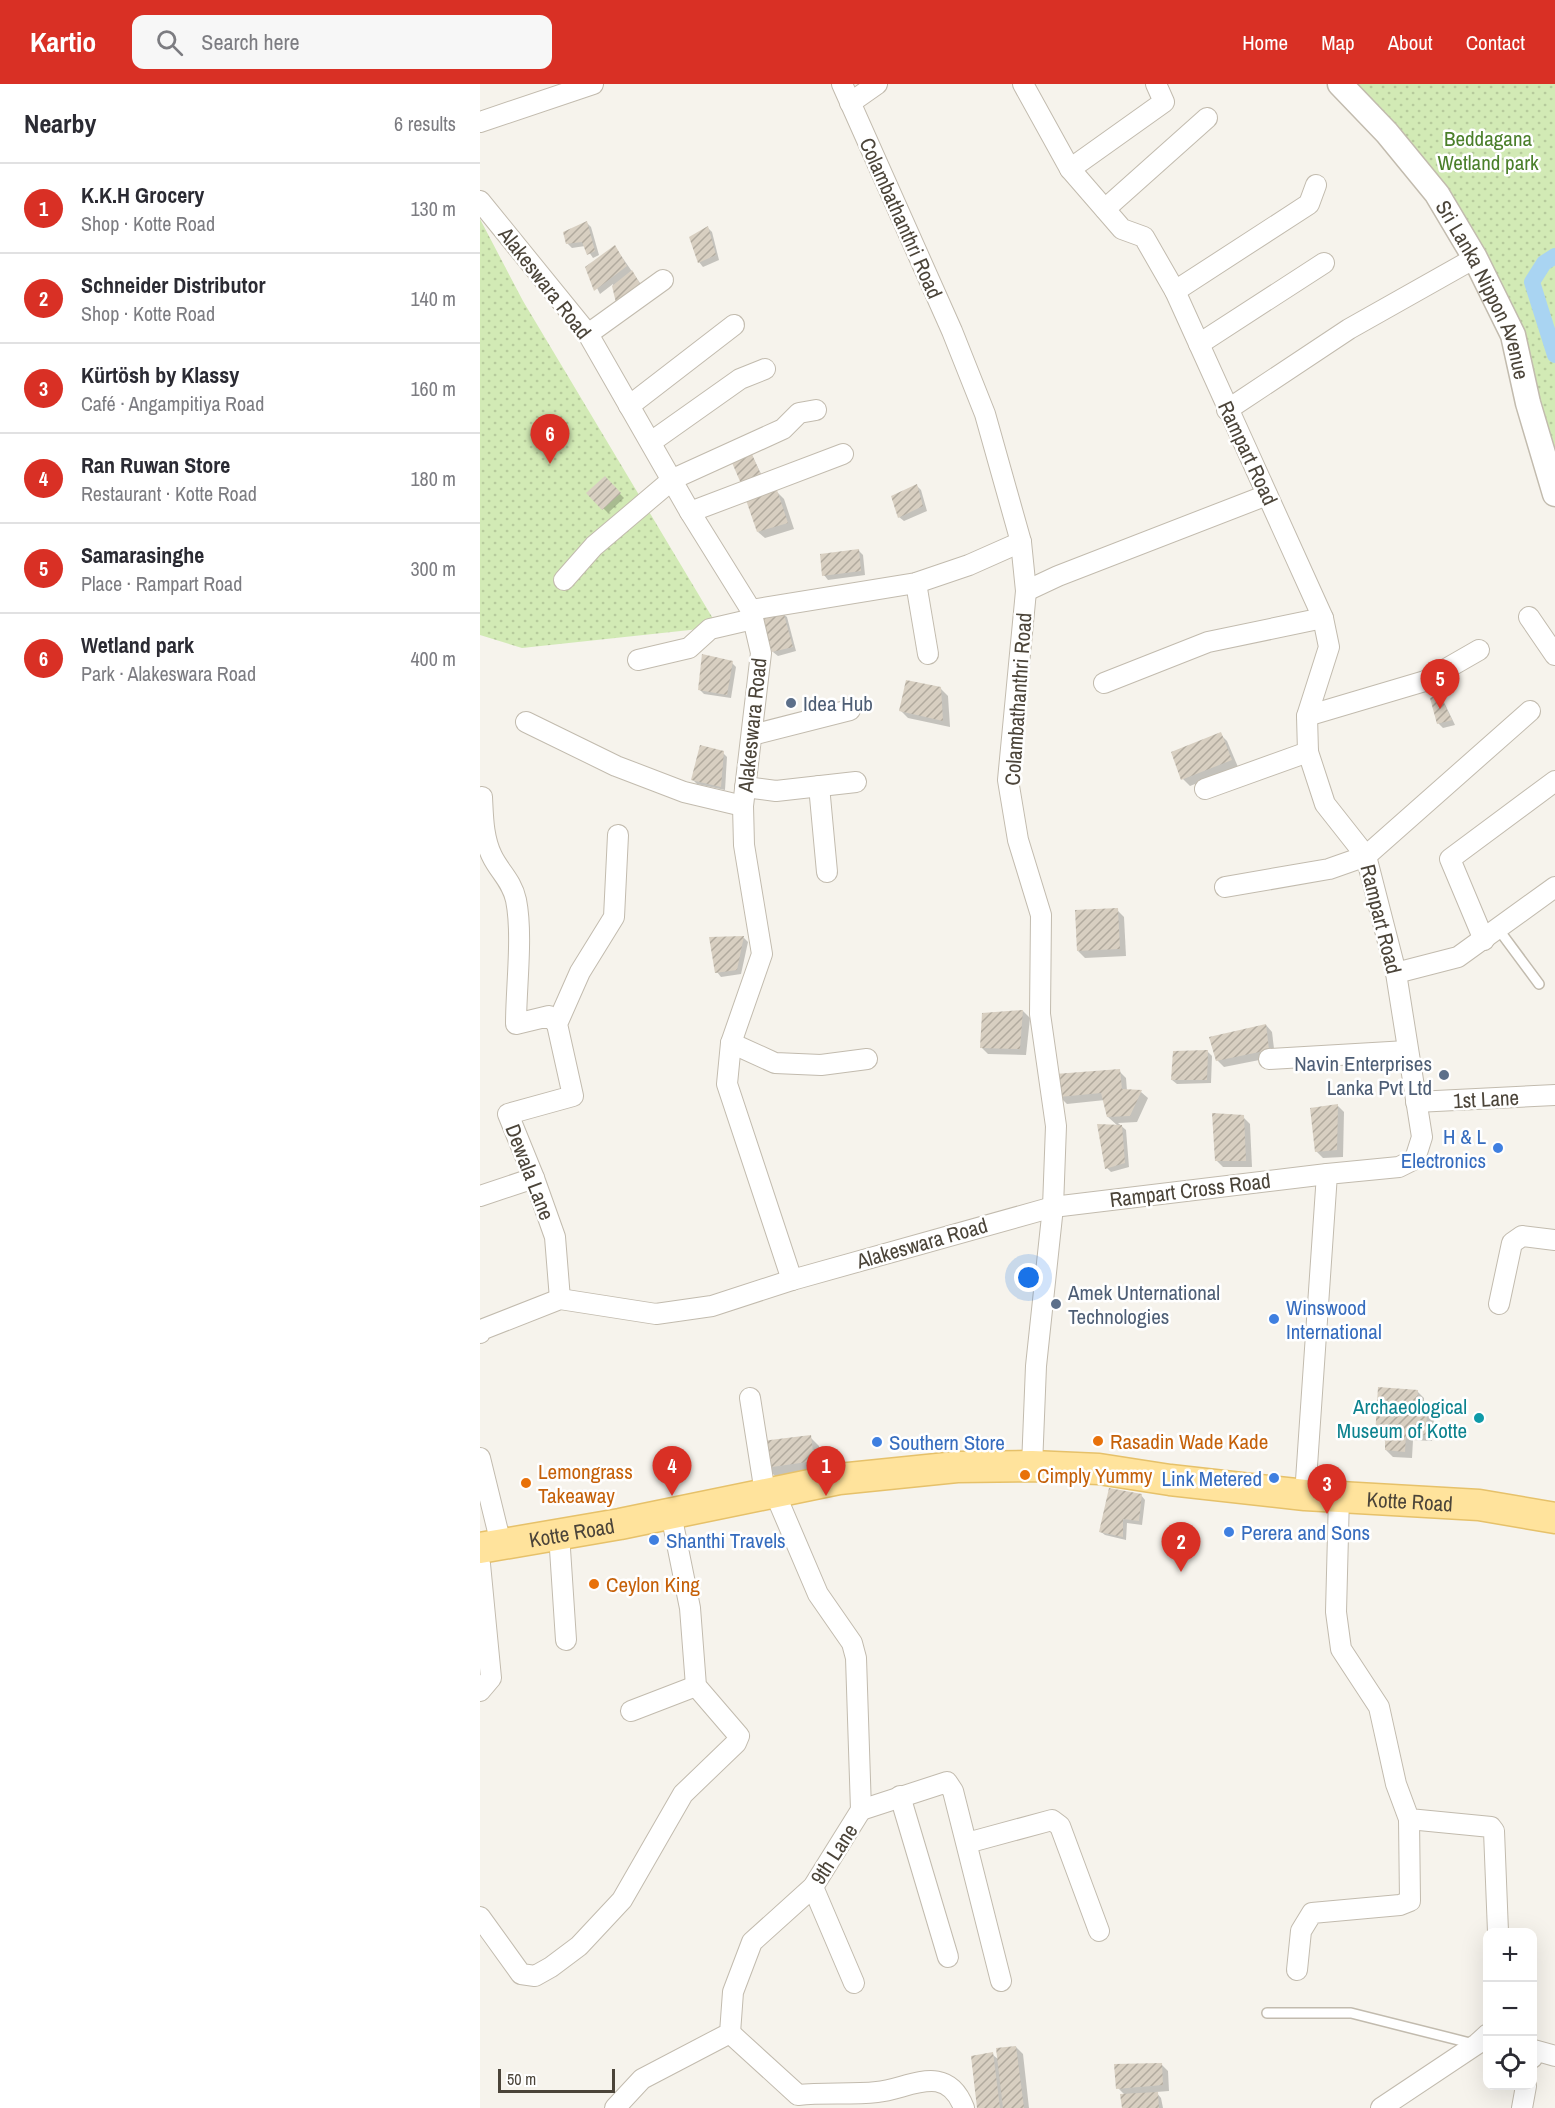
<!DOCTYPE html>
<meta charset="utf-8">
<style>
:root{--surface:#fff;--page:#f7f7f7;--text:#2b2b33;--muted:#7c7c81;--line:#e1e1e2;--accent:#d93025}
body{margin:0;font-family:"Archivo Narrow",sans-serif;background:var(--page);color:var(--text)}
.controls{position:absolute;right:18px;bottom:18px;display:grid;overflow:hidden;border-radius:12px;box-shadow:0 6px 24px #0002}
.controls button{width:54px;height:54px;display:grid;place-items:center;padding:0;border:0;border-bottom:2px solid var(--line);background:var(--surface);color:var(--text);font:30px sans-serif}
.scale{position:absolute;left:18px;bottom:15px;width:117px;box-sizing:border-box;padding-left:6px;border:3px solid #4b4439;border-top:0;font-size:16px;line-height:21px;white-space:nowrap;color:#4b4439;-webkit-text-stroke:4px #fff;paint-order:stroke}
.you{position:absolute;left:549px;top:1194px;width:21px;height:21px;margin:-15px;border:4px solid #fff;border-radius:50%;background:#1a73e8;box-shadow:0 0 0 9px #1a73e833}
.badge{display:grid;place-items:center;width:39px;height:39px;border-radius:50%;background:var(--accent);color:#fff;font-size:20px;font-weight:700}
.pin{position:absolute;translate:-50% -50px;filter:drop-shadow(0 2px 3px #0008)}
.pin::after{content:'';position:absolute;top:32px;width:21px;height:18px;background:inherit;clip-path:polygon(0 0,100% 0,50% 100%)}
.list{margin:0;padding:0;list-style:none}
h2{display:flex;justify-content:space-between;align-items:center;height:78px;margin:0;padding:0 24px;font-size:26px}
h2 small{font-size:20px;font-weight:400;color:var(--muted)}
.list li{display:grid;grid-template-columns:39px 1fr auto;gap:18px;align-items:center;box-sizing:border-box;height:90px;padding:0 24px;border-top:2px solid var(--line)}
.list b{display:block;font-size:22px;white-space:nowrap}
.list p{margin:0;font-size:20px;white-space:nowrap;color:var(--muted)}
.list em{font-size:20px;font-style:normal;color:var(--muted)}
.icon{flex:none;width:33px;height:33px;fill:none;stroke:currentColor;stroke-width:2;stroke-linecap:round;stroke-linejoin:round}
.map{position:relative;flex:none;width:1075px;height:2024px;overflow:hidden}
header{display:flex;align-items:center;gap:36px;box-sizing:border-box;height:84px;padding:0 30px;background:var(--accent);color:#fff}
header strong{font-size:28px}
nav{display:flex;gap:33px;margin-inline-start:auto;font-size:21px}
.search{width:420px;height:54px;background:var(--page);display:flex;align-items:center;gap:15px;box-sizing:border-box;padding:0 21px;border-radius:12px;color:var(--muted);font-size:22px}
main{display:flex}
aside{flex:1;background:var(--surface)}
.map>svg:first-child{display:block}
.park{fill:url(#park-dots)}
.shadow{fill:#0003}
.lines{fill:none;stroke-linecap:round;stroke-linejoin:round}
.canal{stroke:#a9d4f2;stroke-width:16}
.building{fill:url(#building-hatch)}
.service-casing{stroke:#c2bbae;stroke-width:12}
.minor-casing{stroke:#c2bbae;stroke-width:22}
.tertiary-casing{stroke:#c2bbae;stroke-width:27}
.primary-casing{stroke:#e6c16a;stroke-width:33}
.service{stroke:#fff;stroke-width:9}
.minor{stroke:#fff;stroke-width:20}
.tertiary{stroke:#fff;stroke-width:24}
.primary{stroke:#ffe39c;stroke-width:30}
.service-dot{fill:#5c6f8a;stroke:#fff;stroke-width:2}
.shop-dot{fill:#3f7fe0;stroke:#fff;stroke-width:2}
.culture-dot{fill:#0f9aa8;stroke:#fff;stroke-width:2}
.food-dot{fill:#e8710a;stroke:#fff;stroke-width:2}
.labels{text-anchor:middle;dominant-baseline:central;stroke-width:5;stroke-linejoin:round;paint-order:stroke}
.park-label{font-size:21px;fill:#4a7f2a;stroke:#fff}
.street-label{font-size:21px;fill:#4b4439;stroke:#fff}
.service-label{font-size:21px;fill:#4e5e75;stroke:#fff;text-anchor:start}
.shop-label{font-size:21px;fill:#366cbe;stroke:#fff;text-anchor:start}
.culture-label{font-size:21px;fill:#0d838f;stroke:#fff;text-anchor:end}
.food-label{font-size:21px;fill:#c56008;stroke:#fff;text-anchor:start}
</style>
<header>
<strong>Kartio</strong>
<div class="search"><svg class="icon" aria-label="search" viewBox="0 0 24 24"><circle cx="10" cy="10" r="6"/><path d="M15 15l6 6"/></svg>Search here</div>
<nav><a>Home</a><a>Map</a><a>About</a><a>Contact</a></nav>
</header>
<main>
<aside>
<h2>Nearby<small>6 results</small></h2>
<ul class="list">
<li><span class="badge">1</span><div><b>K.K.H Grocery</b><p>Shop · Kotte Road</p></div><em>130 m</em></li>
<li><span class="badge">2</span><div><b>Schneider Distributor</b><p>Shop · Kotte Road</p></div><em>140 m</em></li>
<li><span class="badge">3</span><div><b>Kürtösh by Klassy</b><p>Café · Angampitiya Road</p></div><em>160 m</em></li>
<li><span class="badge">4</span><div><b>Ran Ruwan Store</b><p>Restaurant · Kotte Road</p></div><em>180 m</em></li>
<li><span class="badge">5</span><div><b>Samarasinghe</b><p>Place · Rampart Road</p></div><em>300 m</em></li>
<li><span class="badge">6</span><div><b>Wetland park</b><p>Park · Alakeswara Road</p></div><em>400 m</em></li>
</ul>
</aside>
<div class="map">
<svg width="1075" height="2024" viewBox="0 0 1075 2024">
<defs>
<pattern id="park-dots" width="8" height="8" patternUnits="userSpaceOnUse" patternTransform="scale(1.5)"><rect width="8" height="8" fill="#d2eab5"/><path d="M2 2h.1M6 6h.1" fill="none" stroke="#b6ca9c" stroke-width="1.8" stroke-linecap="round"/></pattern>
<pattern id="building-hatch" width="6" height="6" patternUnits="userSpaceOnUse" patternTransform="scale(1.5)"><rect width="6" height="6" fill="#d8cfc1"/><path d="M-1 1l2-2M0 6l6-6M5 7l2-2" fill="none" stroke="#b1aa9e"/></pattern>
</defs>
<rect width="100%" height="100%" fill="#f6f3ec"/>
<g class="park">
<polygon points="860,0 1075,0 1075,410 995,174"/>
<polygon points="0,135 43,217 238,543 42,564 0,551"/>
</g>
<g class="shadow">
<polygon points="107,139 111,143 119,171 113,174 105,162 92,164 87,159"/>
<polygon points="228,144 232,148 239,176 223,183 219,178"/>
<polygon points="135,163 167,209 138,222 133,200 120,210 107,184"/>
<polygon points="270,367 285,398 268,405"/>
<polygon points="125,395 144,414 128,429 108,409"/>
<polygon points="437,402 441,406 447,427 424,437 419,433"/>
<polygon points="297,408 304,415 314,445 285,454 278,448"/>
<polygon points="378,466 383,471 385,491 348,496 344,491"/>
<polygon points="302,529 307,533 316,567 298,572 293,568"/>
<polygon points="252,579 256,583 251,614 224,610 219,605"/>
<polygon points="461,605 468,612 470,643 428,634 421,627"/>
<polygon points="959,612 963,616 975,641 963,644 958,639"/>
<polygon points="740,650 747,657 758,683 710,702 703,695"/>
<polygon points="243,669 247,673 245,706 217,700 212,695"/>
<polygon points="637,826 644,833 646,872 605,874 598,867"/>
<polygon points="231,854 264,854 268,858 261,890 241,893 237,888"/>
<polygon points="543,927 550,934 546,971 508,970 501,963"/>
<polygon points="786,941 792,948 795,973 744,983 737,976"/>
<polygon points="728,968 732,972 731,999 697,1000 692,996"/>
<polygon points="639,987 646,994 647,1007 661,1008 668,1014 657,1038 638,1039 646,1046 649,1083 631,1088 627,1084 638,1042 628,1033 625,1016 587,1020 580,1013"/>
<polygon points="858,1022 864,1028 863,1073 843,1074 836,1067"/>
<polygon points="763,1033 770,1040 772,1083 743,1083 736,1076"/>
<polygon points="937,1307 944,1314 944,1327 954,1334 952,1357 933,1356 932,1374 913,1373 906,1366 907,1358 897,1351"/>
<polygon points="330,1353 339,1362 342,1386 296,1393 287,1384"/>
<polygon points="661,1411 665,1416 662,1441 647,1439 646,1456 625,1451 620,1447"/>
<polygon points="536,1963 543,1970 549,2024 499,2024 512,1970 519,1976"/>
<polygon points="681,1980 688,1987 689,2007 676,2008 681,2014 683,2024 643,2024 645,2011 638,2004"/>
</g>
<g class="lines">
<polyline class="canal" points="1075,172 1064,179 1052,198 1075,271"/>
</g>
<g class="building">
<polygon points="107,137 115,167 107,171 102,158 86,160 83,148"/>
<polygon points="228,142 236,171 218,179 209,153"/>
<polygon points="135,161 147,182 114,207 105,183"/>
<polygon points="152,186 163,205 137,223 132,202"/>
<polygon points="270,366 282,393 262,402 250,374"/>
<polygon points="125,392 141,409 122,426 106,409"/>
<polygon points="437,400 443,422 418,434 411,412"/>
<polygon points="297,406 308,439 277,448 266,416"/>
<polygon points="379,465 381,487 342,492 340,470"/>
<polygon points="303,527 313,563 292,568 282,531"/>
<polygon points="222,570 253,577 247,611 218,606"/>
<polygon points="426,596 461,603 463,637 419,627"/>
<polygon points="959,610 972,636 957,640 950,614"/>
<polygon points="741,648 752,676 701,696 691,668"/>
<polygon points="220,661 244,667 241,703 211,696"/>
<polygon points="638,824 640,865 597,867 595,826"/>
<polygon points="264,852 257,886 235,889 229,853"/>
<polygon points="543,926 540,965 500,964 502,929"/>
<polygon points="786,940 789,966 736,977 729,953"/>
<polygon points="728,966 727,996 691,996 693,967"/>
<polygon points="640,985 642,1005 662,1006 650,1032 627,1033 621,1009 579,1013 575,990"/>
<polygon points="858,1020 857,1066 835,1068 830,1024"/>
<polygon points="732,1029 764,1031 766,1077 735,1077"/>
<polygon points="617,1040 642,1041 645,1079 625,1085"/>
<polygon points="898,1303 938,1306 937,1325 947,1326 946,1351 926,1350 925,1368 905,1366 905,1352 895,1352"/>
<polygon points="331,1351 334,1377 285,1384 281,1357"/>
<polygon points="629,1404 662,1410 659,1437 643,1435 643,1453 619,1448"/>
<polygon points="536,1962 544,2024 523,2024 516,1964"/>
<polygon points="513,1968 520,2024 497,2024 491,1972"/>
<polygon points="682,1979 683,2001 636,2005 634,1980"/>
<polygon points="678,2008 679,2024 642,2024 640,2010"/>
</g>
<g class="lines">
<g class="service-casing">
<g id="service">
<polyline points="1019,846 1059,900"/>
<polyline points="787,1929 871,1929 994,1960"/>
</g>
</g>
<g class="minor-casing">
<g id="minor">
<polyline points="362,0 472,247 505,330 541,458 546,507 528,696 538,756 561,831 560,930 576,1042 573,1123 556,1282 552,1382"/>
<polyline points="543,0 590,85 642,145 664,153 695,207 843,534 849,563 827,632 828,668 845,720 886,772 916,889 942,1053 935,1075 919,1083 847,1090 825,1411"/>
<polyline points="370,19 397,0"/>
<polyline points="0,38 113,0"/>
<polyline points="590,85 684,18 676,0"/>
<polyline points="0,117 108,250 210,428 271,526 281,569 263,722 264,761 282,870 251,959 247,1000 312,1196"/>
<polyline points="625,125 727,34"/>
<polyline points="695,207 829,120 836,101"/>
<polyline points="108,250 183,196"/>
<polyline points="719,260 844,179"/>
<polyline points="149,322 254,241"/>
<polyline points="747,326 869,245 995,174"/>
<polyline points="171,358 260,295 285,285"/>
<polyline points="210,428 363,370"/>
<polyline points="84,496 114,462 193,395 303,345 319,329 336,326"/>
<polyline points="436,499 448,570"/>
<polyline points="546,507 578,492 787,411"/>
<polyline points="271,526 436,499 489,481 541,458"/>
<polyline points="1049,533 1075,571"/>
<polyline points="158,576 209,564 230,545 273,535"/>
<polyline points="624,599 728,558 843,534"/>
<polyline points="827,632 945,597 999,566"/>
<polyline points="46,638 136,682 204,708 263,722"/>
<polyline points="272,651 370,626"/>
<polyline points="339,702 347,788"/>
<polyline points="265,703 296,707 376,698"/>
<polyline points="725,705 828,668"/>
<path d="M2,713C3,732 3,754 12,772C19,787 32,797 36,816C43,851 36,903 36,940L69,932L77,940"/>
<polyline points="745,803 849,785 886,772 1050,627"/>
<polyline points="1004,856 970,775 1075,697"/>
<polyline points="916,889 978,873 1075,803"/>
<polyline points="251,959 295,979 341,981 387,975"/>
<polyline points="789,975 927,967"/>
<polyline points="936,1018 1075,1011"/>
<polyline points="0,1112 54,1094"/>
<polyline points="80,1215 75,1153 54,1094 28,1030 93,1012 77,940 100,888 134,833 138,751"/>
<polyline points="1019,1220 1032,1159 1042,1152 1075,1156"/>
<polyline points="0,1249 1,1246 80,1215 176,1230 232,1222 312,1196 573,1123 847,1090"/>
<polyline points="270,1314 285,1409"/>
<polyline points="0,1374 21,1460"/>
<polyline points="859,1412 856,1528 861,1565 899,1623 916,1700 929,1735 1011,1743 1014,1747 1018,1848"/>
<polyline points="79,1450 86,1556"/>
<polyline points="0,1480 11,1594 0,1607"/>
<polyline points="151,1627 216,1602"/>
<polyline points="420,1712 468,1873"/>
<polyline points="381,1726 467,1698 473,1707 521,1897"/>
<polyline points="487,1759 572,1736 580,1742 619,1847"/>
<polyline points="333,1803 374,1899"/>
<polyline points="0,1833 41,1890 55,1892 71,1883 99,1862 142,1816 203,1710 256,1659 259,1652 216,1602 210,1524 191,1430"/>
<polyline points="817,1886 821,1847 832,1829 920,1821 930,1817 929,1735"/>
<path d="M250,1949L318,2011C344,2008 371,2011 397,2008C429,2005 466,1977 484,2024"/>
<polyline points="1052,1974 1054,1966 1075,1972"/>
<polyline points="135,2024 162,1995 250,1949 253,1908 272,1858 333,1803 381,1726 376,1574 372,1559 338,1510 294,1407"/>
<polyline points="901,2024 997,1960 1008,1950"/>
<polyline points="1042,2024 1046,2002"/>
</g>
</g>
<g class="tertiary-casing">
<g id="tertiary">
<path id="s1" d="M860,0L907,49L957,110L995,174L1033,251L1048,319L1075,410"/>
</g>
</g>
<g class="primary-casing">
<g id="primary">
<path id="s2" d="M0,1464L140,1440L359,1395L477,1383L552,1382L619,1385L690,1396L825,1411L999,1421L1075,1434"/>
</g>
</g>
<use href="#service" class="service"/>
<use href="#minor" class="minor"/>
<use href="#tertiary" class="tertiary"/>
<use href="#primary" class="primary"/>
</g>
<g class="service-dot">
<circle cx="311" cy="619" r="6"/>
<circle cx="964" cy="991" r="6"/>
<circle cx="576" cy="1220" r="6"/>
</g>
<g class="shop-dot">
<circle cx="1018" cy="1064" r="6"/>
<circle cx="794" cy="1235" r="6"/>
<circle cx="397" cy="1358" r="6"/>
<circle cx="794" cy="1394" r="6"/>
<circle cx="749" cy="1448" r="6"/>
<circle cx="174" cy="1456" r="6"/>
</g>
<circle class="culture-dot" cx="999" cy="1334" r="6"/>
<g class="food-dot">
<circle cx="618" cy="1357" r="6"/>
<circle cx="545" cy="1391" r="6"/>
<circle cx="46" cy="1399" r="6"/>
<circle cx="114" cy="1500" r="6"/>
</g>
<g class="labels">
<g class="park-label">
<text x="1008" y="54">Beddagana<tspan x="1008" dy="24">Wetland park</tspan></text>
</g>
<g class="street-label">
<text transform="translate(421 134) rotate(66)">Colambathanthri Road</text>
<text transform="translate(65 199) rotate(52)">Alakeswara Road</text>
<text stroke="none"><textPath href="#s1" startOffset="254">Sri Lanka Nippon Avenue</textPath></text>
<text transform="translate(768 369) rotate(65)">Rampart Road</text>
<text transform="translate(538 615) rotate(-86)">Colambathanthri Road</text>
<text transform="translate(272 641) rotate(-84)">Alakeswara Road</text>
<text transform="translate(901 835) rotate(76)">Rampart Road</text>
<text transform="translate(1006 1015) rotate(-3)">1st Lane</text>
<text transform="translate(50 1088) rotate(69)">Dewala Lane</text>
<text transform="translate(710 1106) rotate(-7)">Rampart Cross Road</text>
<text transform="translate(442 1159) rotate(-16)">Alakeswara Road</text>
<text stroke="none"><textPath href="#s2" startOffset="939">Kotte Road</textPath></text>
<text stroke="none"><textPath href="#s2" startOffset="93">Kotte Road</textPath></text>
<text transform="translate(354 1770) rotate(-57)">9th Lane</text>
</g>
<g class="service-label">
<text x="323" y="619">Idea Hub</text>
<text x="952" y="979" text-anchor="end">Navin Enterprises<tspan x="952" dy="24">Lanka Pvt Ltd</tspan></text>
<text x="588" y="1208">Amek Unternational<tspan x="588" dy="24">Technologies</tspan></text>
</g>
<g class="shop-label">
<text x="1006" y="1052" text-anchor="end">H &amp; L<tspan x="1006" dy="24">Electronics</tspan></text>
<text x="806" y="1223">Winswood<tspan x="806" dy="24">International</tspan></text>
<text x="409" y="1358">Southern Store</text>
<text x="782" y="1394" text-anchor="end">Link Metered</text>
<text x="761" y="1448">Perera and Sons</text>
<text x="186" y="1456">Shanthi Travels</text>
</g>
<g class="culture-label">
<text x="987" y="1322">Archaeological<tspan x="987" dy="24">Museum of Kotte</tspan></text>
</g>
<g class="food-label">
<text x="630" y="1357">Rasadin Wade Kade</text>
<text x="58" y="1387">Lemongrass<tspan x="58" dy="24">Takeaway</tspan></text>
<text x="557" y="1391">Cimply Yummy</text>
<text x="126" y="1500">Ceylon King</text>
</g>
</g>
</svg>
<div class="controls">
<button>+</button>
<button>−</button>
<button><svg class="icon" aria-label="locate" viewBox="0 0 24 24"><circle cx="12" cy="12" r="6"/><path d="M12 2v4M12 18v4M2 12h4M18 12h4"/></svg></button>
</div>
<div class="scale">50 m</div>
<div class="you"></div>
<div class="pin badge" style="left:346px;top:1412px">1</div>
<div class="pin badge" style="left:701px;top:1488px">2</div>
<div class="pin badge" style="left:847px;top:1430px">3</div>
<div class="pin badge" style="left:192px;top:1412px">4</div>
<div class="pin badge" style="left:960px;top:625px">5</div>
<div class="pin badge" style="left:70px;top:380px">6</div>
</div>
</main>
